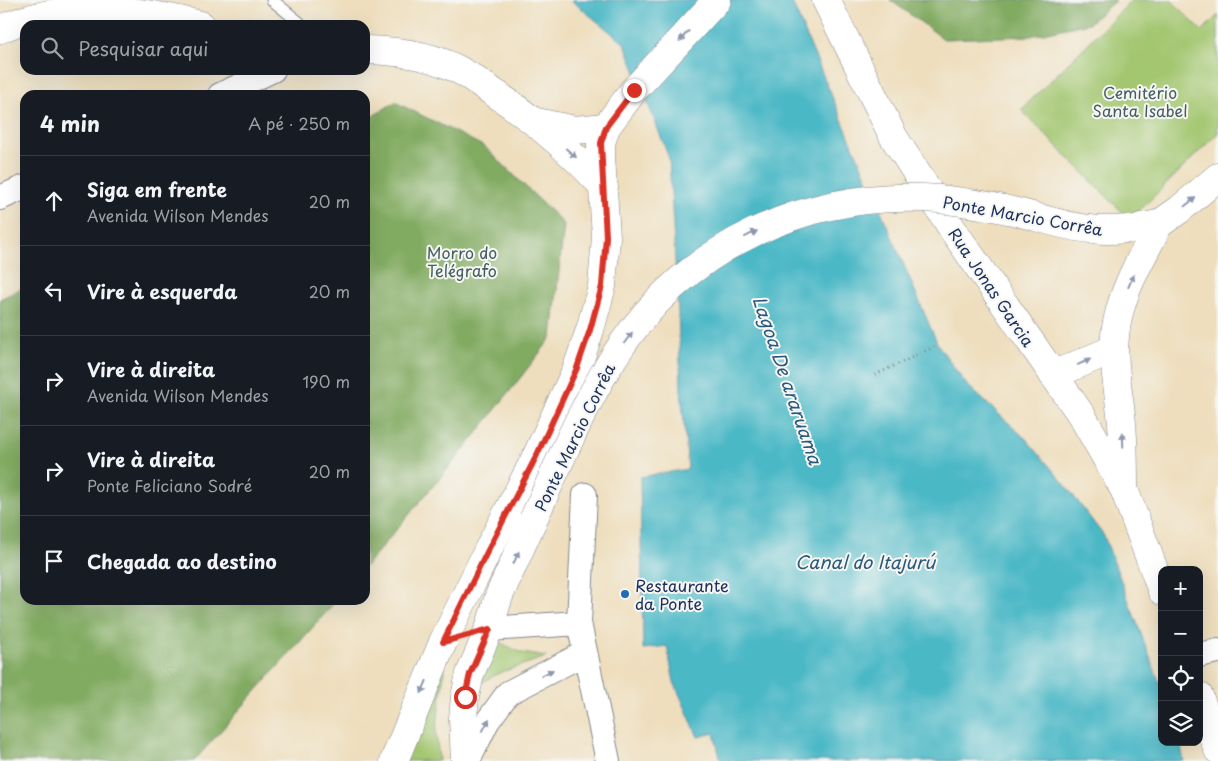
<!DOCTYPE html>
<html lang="pt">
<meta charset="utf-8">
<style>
:root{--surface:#171b24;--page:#20242c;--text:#f1f3f6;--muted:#9ea1a6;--line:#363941}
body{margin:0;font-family:"Playpen Sans",sans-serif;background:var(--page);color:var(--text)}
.controls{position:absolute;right:15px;bottom:15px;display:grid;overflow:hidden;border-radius:10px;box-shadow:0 5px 20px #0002}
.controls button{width:45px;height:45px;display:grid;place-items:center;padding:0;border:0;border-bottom:1px solid var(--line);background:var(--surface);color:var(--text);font:25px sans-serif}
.stop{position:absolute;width:15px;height:15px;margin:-11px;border:4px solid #d93025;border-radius:50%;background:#fff}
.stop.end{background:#d93025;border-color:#fff;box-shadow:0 1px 5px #0008}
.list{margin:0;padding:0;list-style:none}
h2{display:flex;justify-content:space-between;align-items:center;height:65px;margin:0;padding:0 20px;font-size:21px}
h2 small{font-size:16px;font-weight:400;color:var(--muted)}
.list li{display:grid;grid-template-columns:32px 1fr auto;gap:15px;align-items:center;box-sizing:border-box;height:90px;padding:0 20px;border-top:1px solid var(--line)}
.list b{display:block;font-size:19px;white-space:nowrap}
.list p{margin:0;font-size:16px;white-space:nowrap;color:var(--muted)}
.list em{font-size:16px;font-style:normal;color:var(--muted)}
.icon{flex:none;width:28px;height:28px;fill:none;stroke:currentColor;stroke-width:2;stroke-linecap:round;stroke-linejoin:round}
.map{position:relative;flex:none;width:1218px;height:761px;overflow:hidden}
.search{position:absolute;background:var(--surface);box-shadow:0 5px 20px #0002;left:20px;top:20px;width:350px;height:55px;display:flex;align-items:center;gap:12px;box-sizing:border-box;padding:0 18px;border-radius:15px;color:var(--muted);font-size:19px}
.panel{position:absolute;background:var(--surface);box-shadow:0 5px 20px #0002;left:20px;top:90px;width:350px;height:515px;border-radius:15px}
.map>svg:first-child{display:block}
.green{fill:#a3c670;stroke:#5f7a67}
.forest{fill:#82ab62;stroke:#4e6d60}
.water{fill:#4bb8c6;stroke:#337492}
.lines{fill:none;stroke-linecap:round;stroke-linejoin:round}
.lane-casing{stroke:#84868e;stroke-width:13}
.street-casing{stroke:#84868e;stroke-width:26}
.secondary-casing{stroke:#84868e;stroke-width:29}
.primary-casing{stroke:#84868e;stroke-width:29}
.path{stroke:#84868e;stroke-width:3;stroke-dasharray:1 4;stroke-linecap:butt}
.lane{stroke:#fff;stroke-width:11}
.street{stroke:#fff;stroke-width:24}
.secondary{stroke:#fff;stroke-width:28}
.primary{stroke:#fff;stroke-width:28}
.primary-bridge-casing{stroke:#84868e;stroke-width:29;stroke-linecap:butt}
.primary-bridge{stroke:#fff;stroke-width:28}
.oneway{fill:#8d97ae}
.route{stroke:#d93025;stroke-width:6}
.poi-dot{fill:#1f6fb2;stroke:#f6f6f2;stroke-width:2}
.labels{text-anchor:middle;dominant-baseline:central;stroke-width:4;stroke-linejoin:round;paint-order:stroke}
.park-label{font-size:16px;fill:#445c63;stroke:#f6f6f2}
.street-label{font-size:16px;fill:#1b2f5e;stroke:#f6f6f2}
.poi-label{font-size:16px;fill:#1b2f5e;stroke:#f6f6f2;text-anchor:start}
.water-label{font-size:18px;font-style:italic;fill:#29587d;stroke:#f6f6f2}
</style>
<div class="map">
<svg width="1218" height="761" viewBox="0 0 1218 761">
<rect width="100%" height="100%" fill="#f6f6f2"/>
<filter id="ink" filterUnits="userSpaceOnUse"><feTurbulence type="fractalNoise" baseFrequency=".02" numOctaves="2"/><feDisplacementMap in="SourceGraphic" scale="10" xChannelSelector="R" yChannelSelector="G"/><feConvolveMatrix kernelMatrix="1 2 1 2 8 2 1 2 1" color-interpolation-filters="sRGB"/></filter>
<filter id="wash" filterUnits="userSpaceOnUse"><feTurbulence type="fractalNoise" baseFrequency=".0096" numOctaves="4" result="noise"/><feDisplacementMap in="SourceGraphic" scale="20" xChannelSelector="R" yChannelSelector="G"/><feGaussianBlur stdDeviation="1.12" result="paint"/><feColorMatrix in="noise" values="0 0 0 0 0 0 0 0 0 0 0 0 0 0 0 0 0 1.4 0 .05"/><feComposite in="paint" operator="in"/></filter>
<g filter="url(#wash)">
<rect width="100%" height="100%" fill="#eedebd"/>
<g class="green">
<polygon points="1132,0 1171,0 1202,31 1218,15 1218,133 1138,212 1124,214 1021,110"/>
<polygon points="497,641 522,653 546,657 499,673 479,684"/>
<polygon points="446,658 436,732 439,761 400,761"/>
</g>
<g class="forest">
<polygon points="890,0 1116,0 1089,23 1030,36 944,39"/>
<polygon points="395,102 485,147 564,224 552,337 471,441 365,567 365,121"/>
<polygon points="25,287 25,600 337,600 194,761 0,761 0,299"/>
</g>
<polygon class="water" points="571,0 791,0 938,345 966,384 1026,439 1063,482 1104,536 1162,689 1162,742 1180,742 1184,761 721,761 714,733 698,737 674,682 667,646 643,649 640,477 688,469 681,389 678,311 669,158 625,44"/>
</g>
<g filter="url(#ink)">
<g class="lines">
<g class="lane-casing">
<polyline id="lane" points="272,0 299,22 300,25"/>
</g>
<g class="street-casing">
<g id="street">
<polyline points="220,95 273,70"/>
<polyline points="0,198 25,187"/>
<polyline points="585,495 579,623 608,761"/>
<polyline points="489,629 579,623"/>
<polyline points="1199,655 1218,651"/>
<polyline points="468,761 487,722 508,693 585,653"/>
</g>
</g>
<g class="secondary-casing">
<g id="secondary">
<polyline points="826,0 893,136 955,233 1082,416 1124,489 1162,591"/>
<path d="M0,29C68,0 131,8 201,25"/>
<path d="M365,50C396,51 427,54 455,68C466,73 477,81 487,88C530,116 569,149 604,187"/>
<polyline points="536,122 575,130 606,127"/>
<polyline points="1199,696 1218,750"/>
</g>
</g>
<g class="primary-casing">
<g id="primary">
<polyline points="1141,227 1159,224 1179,210 1218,177"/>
<polyline points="1053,375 1114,349"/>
<path d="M1124,489C1124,468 1124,446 1122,424C1119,389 1109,354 1118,318C1125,284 1144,254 1159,224"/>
<polyline points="394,761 443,642 487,552 536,457 577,368 590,330 602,286 606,237 601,157 601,143 606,127 634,90 717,0"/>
<polyline points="465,761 463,718 465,697 470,674 489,629 499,596 533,520"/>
</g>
</g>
<polyline class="path" points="875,375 938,345"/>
<use href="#lane" class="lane"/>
<use href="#street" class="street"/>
<use href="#secondary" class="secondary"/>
<use href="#primary" class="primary"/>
<g class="primary-bridge-casing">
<path id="primary-bridge" d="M533,520C558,466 582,407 614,357C684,245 809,189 939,199C965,202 992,206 1017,212C1042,218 1066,227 1091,229C1104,231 1117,230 1129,229"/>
</g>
<use href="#primary-bridge" class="primary-bridge"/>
</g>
<defs><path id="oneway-solid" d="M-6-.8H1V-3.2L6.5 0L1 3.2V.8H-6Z" transform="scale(1.25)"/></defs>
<g class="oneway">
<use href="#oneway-solid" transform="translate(684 36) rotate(133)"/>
<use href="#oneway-solid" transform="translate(571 153) rotate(41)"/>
<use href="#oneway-solid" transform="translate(1190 202) rotate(-39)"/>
<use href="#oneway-solid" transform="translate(751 234) rotate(-26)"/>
<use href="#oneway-solid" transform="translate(1131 281) rotate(-66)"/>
<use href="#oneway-solid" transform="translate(628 338) rotate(-53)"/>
<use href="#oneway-solid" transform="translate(1084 362) rotate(-24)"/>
<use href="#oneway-solid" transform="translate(1123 440) rotate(-92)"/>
<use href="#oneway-solid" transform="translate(516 558) rotate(-66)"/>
<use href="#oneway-solid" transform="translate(547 673) rotate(-27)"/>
<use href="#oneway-solid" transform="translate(424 687) rotate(113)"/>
<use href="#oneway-solid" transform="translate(486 725) rotate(-62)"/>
</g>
</g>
<g class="lines" filter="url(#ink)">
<polyline class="route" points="465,697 470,674 490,629 443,642 487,552 536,457 577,368 590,330 602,286 606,237 601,143 606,127 634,90"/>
</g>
<circle class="poi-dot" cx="625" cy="594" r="5"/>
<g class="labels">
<g class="park-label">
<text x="1140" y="92">Cemitério<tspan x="1140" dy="18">Santa Isabel</tspan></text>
<text x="462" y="252">Morro do<tspan x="462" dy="18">Telégrafo</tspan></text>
</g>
<g class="street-label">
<text transform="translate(1023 215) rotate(10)">Ponte Marcio Corrêa</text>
<text transform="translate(992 287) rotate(56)">Rua Jonas Garcia</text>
<text transform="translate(574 437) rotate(-64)">Ponte Marcio Corrêa</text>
</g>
<g class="poi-label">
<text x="635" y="585">Restaurante<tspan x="635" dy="18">da Ponte</tspan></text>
</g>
<g class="water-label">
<text transform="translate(788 380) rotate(71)">Lagoa De araruama</text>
<text x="865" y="561">Canal do Itajurú</text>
</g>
</g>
</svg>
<div class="controls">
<button>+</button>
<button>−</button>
<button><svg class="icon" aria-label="locate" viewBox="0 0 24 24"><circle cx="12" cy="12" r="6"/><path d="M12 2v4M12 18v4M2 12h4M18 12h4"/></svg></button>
<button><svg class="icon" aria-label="layers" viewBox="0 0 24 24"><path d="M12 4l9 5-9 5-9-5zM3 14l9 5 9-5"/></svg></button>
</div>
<div class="stop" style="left:465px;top:697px"></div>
<div class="stop end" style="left:634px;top:90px"></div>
<div class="search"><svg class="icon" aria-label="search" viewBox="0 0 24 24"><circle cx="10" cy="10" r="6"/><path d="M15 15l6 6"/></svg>Pesquisar aqui</div>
<section class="panel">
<h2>4 min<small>A pé · 250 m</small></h2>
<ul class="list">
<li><svg class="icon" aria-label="ahead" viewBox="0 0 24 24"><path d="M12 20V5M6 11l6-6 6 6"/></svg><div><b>Siga em frente</b><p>Avenida Wilson Mendes</p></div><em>20 m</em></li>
<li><svg class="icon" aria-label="left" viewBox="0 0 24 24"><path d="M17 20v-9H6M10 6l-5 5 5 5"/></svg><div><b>Vire à esquerda</b></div><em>20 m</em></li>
<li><svg class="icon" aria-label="right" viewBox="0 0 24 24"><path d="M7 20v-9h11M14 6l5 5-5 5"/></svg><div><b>Vire à direita</b><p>Avenida Wilson Mendes</p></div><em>190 m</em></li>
<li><svg class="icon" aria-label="right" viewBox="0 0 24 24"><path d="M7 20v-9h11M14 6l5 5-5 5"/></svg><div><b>Vire à direita</b><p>Ponte Feliciano Sodré</p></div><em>20 m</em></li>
<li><svg class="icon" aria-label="arrive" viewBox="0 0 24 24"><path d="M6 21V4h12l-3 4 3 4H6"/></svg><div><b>Chegada ao destino</b></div></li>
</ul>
</section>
</div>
